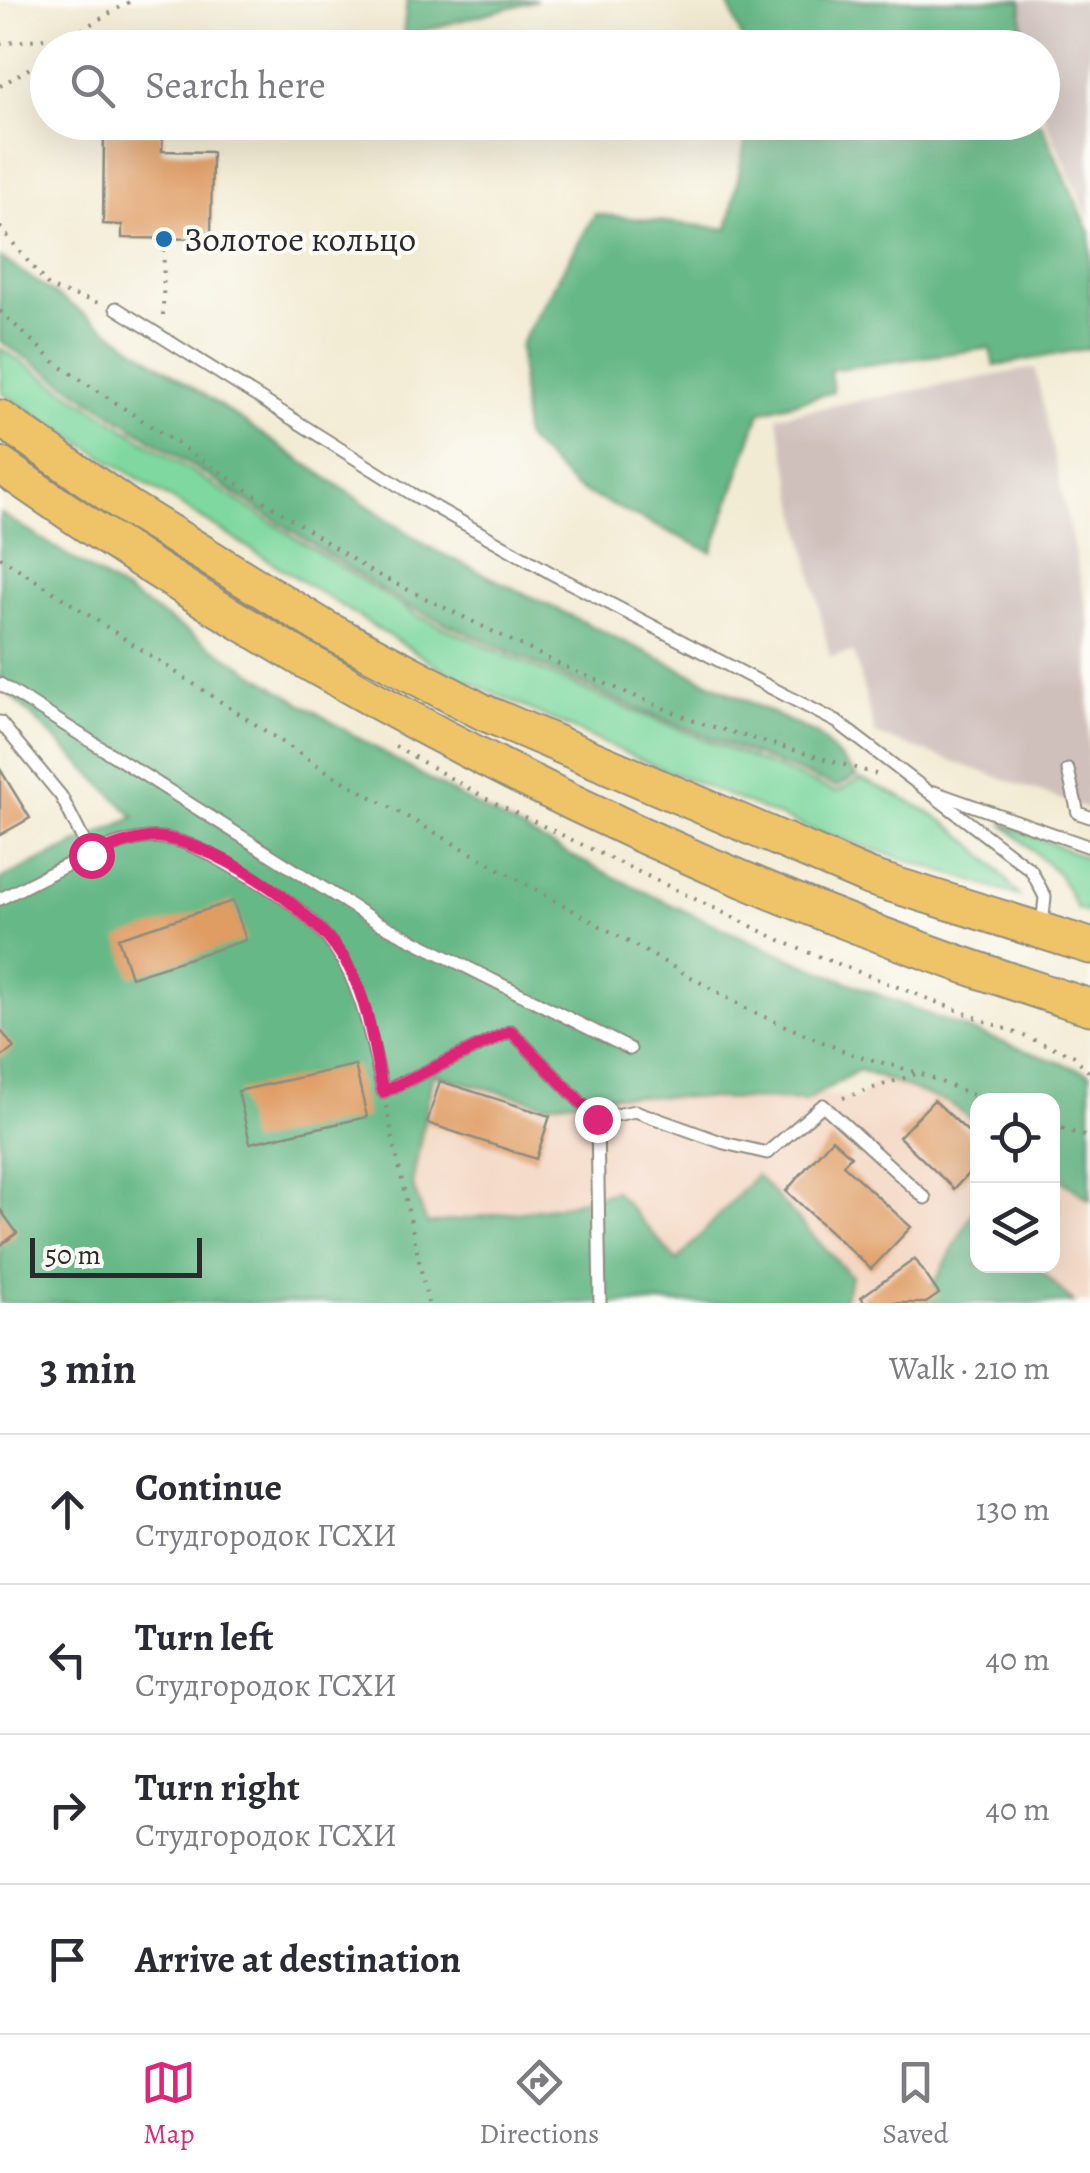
<!DOCTYPE html>
<meta charset="utf-8">
<style>
:root{--surface:#fff;--page:#f2f2f3;--text:#2b2b33;--muted:#7c7c81;--line:#e1e1e2;--accent:#db2777}
body{margin:0;font-family:Alegreya,serif;background:var(--page);color:var(--text)}
.controls{position:absolute;right:30px;bottom:30px;display:grid;overflow:hidden;border-radius:20px;box-shadow:0 10px 40px #0002}
.controls button{width:90px;height:90px;display:grid;place-items:center;padding:0;border:0;border-bottom:2px solid var(--line);background:var(--surface);color:var(--text);font:50px sans-serif}
.scale{position:absolute;left:30px;bottom:25px;width:172px;box-sizing:border-box;padding-left:10px;border:5px solid #2b2b2b;border-top:0;font-size:28px;line-height:35px;white-space:nowrap;color:#2b2b2b;-webkit-text-stroke:8px #fdfcf7;paint-order:stroke}
.stop{position:absolute;width:30px;height:30px;margin:-22px;border:8px solid #db2777;border-radius:50%;background:#fff}
.stop.end{background:#db2777;border-color:#fff;box-shadow:0 2px 10px #0008}
.list{margin:0;padding:0;list-style:none}
h2{display:flex;justify-content:space-between;align-items:center;height:130px;margin:0;padding:0 40px;font-size:42px}
h2 small{font-size:32px;font-weight:400;color:var(--muted)}
.list li{display:grid;grid-template-columns:65px 1fr auto;gap:30px;align-items:center;box-sizing:border-box;height:150px;padding:0 40px;border-top:2px solid var(--line)}
.list b{display:block;font-size:38px;white-space:nowrap}
.list p{margin:0;font-size:32px;white-space:nowrap;color:var(--muted)}
.list em{font-size:32px;font-style:normal;color:var(--muted)}
.icon{flex:none;width:55px;height:55px;fill:none;stroke:currentColor;stroke-width:2;stroke-linecap:round;stroke-linejoin:round}
.map{position:relative;flex:none;width:1090px;height:1303px;overflow:hidden}
.search{position:absolute;background:var(--surface);box-shadow:0 10px 40px #0002;left:30px;right:30px;top:30px;height:110px;display:flex;align-items:center;gap:25px;box-sizing:border-box;padding:0 35px;border-radius:55px;color:var(--muted);font-size:38px}
.sheet{height:730px;background:var(--surface)}
nav{display:flex;justify-content:space-around;align-items:center;box-sizing:border-box;height:140px;border-top:2px solid var(--line);background:var(--surface);font-size:28px;color:var(--muted)}
nav a{display:grid;justify-items:center;gap:5px}
nav .on{color:var(--accent)}
.map>svg:first-child{display:block}
.built{fill:#f3d4bf}
.industrial{fill:#cfc0bb}
.green{fill:#7ed89f;stroke:#548265;stroke-width:2.5}
.forest{fill:#66b886;stroke:#487258;stroke-width:2.5}
.building{fill:#df9c63}
.lines{fill:none;stroke-linecap:round;stroke-linejoin:round}
.service-casing{stroke:#8e8b7f;stroke-width:15}
.primary-casing{stroke:#8e8b7f;stroke-width:39}
.path{stroke:#8e8b7f;stroke-width:4;stroke-dasharray:2.5 8;stroke-linecap:butt}
.service{stroke:#fff;stroke-width:11}
.primary{stroke:#efc469;stroke-width:35}
.route{stroke:#db2777;stroke-width:12}
.poi-dot{fill:#1f6fb2;stroke:#fdfcf7;stroke-width:4}
.labels{text-anchor:middle;dominant-baseline:central;stroke-width:8;stroke-linejoin:round;paint-order:stroke}
.poi-label{font-size:35px;fill:#2b2b2b;stroke:#fdfcf7;text-anchor:start}
</style>
<div class="map">
<svg width="1090" height="1303" viewBox="0 0 1090 1303">
<rect width="100%" height="100%" fill="#fdfcf7"/>
<filter id="ink" filterUnits="userSpaceOnUse"><feTurbulence type="fractalNoise" baseFrequency=".01" numOctaves="2"/><feDisplacementMap in="SourceGraphic" scale="20" xChannelSelector="R" yChannelSelector="G"/><feConvolveMatrix kernelMatrix="1 2 1 2 8 2 1 2 1" color-interpolation-filters="sRGB"/></filter>
<filter id="wash" filterUnits="userSpaceOnUse"><feTurbulence type="fractalNoise" baseFrequency=".0048" numOctaves="4" result="noise"/><feDisplacementMap in="SourceGraphic" scale="40" xChannelSelector="R" yChannelSelector="G"/><feGaussianBlur stdDeviation="2.25" result="paint"/><feColorMatrix in="noise" values="0 0 0 0 0 0 0 0 0 0 0 0 0 0 0 0 0 1.4 0 .05"/><feComposite in="paint" operator="in"/></filter>
<g filter="url(#wash)">
<rect width="100%" height="100%" fill="#f2ebd3"/>
<polygon class="built" points="0,888 583,1049 857,1100 892,1065 977,1105 978,1266 1052,1266 1053,1141 1090,1159 1090,1303 0,1303"/>
<g class="industrial">
<polygon points="1016,0 1090,0 1090,219 1043,114 1042,48 1026,47"/>
<polygon points="1035,368 1090,624 1088,809 875,734 854,652 830,657 777,416"/>
</g>
<g class="green">
<path d="M0,348L416,615L629,709L836,792L861,779C935,812 969,830 1019,896L815,831L650,764L445,671L2,393Z"/>
<polygon points="1002,823 1090,859 1090,913 1078,910 1059,874"/>
</g>
<g class="forest">
<polygon points="407,0 537,0 403,36"/>
<polygon points="727,0 1021,0 1024,47 745,47"/>
<polygon points="749,123 1041,123 1090,233 1090,348 994,366 990,348 830,370 833,392 760,412 712,552 575,488 524,437 520,345 595,214 728,229"/>
<polygon points="0,257 432,549 818,735 857,776 836,787 640,710 409,607 0,341"/>
<path d="M0,513C162,613 324,724 492,814C683,917 884,1003 1090,1073V1200L1053,1174L1052,1100H978L977,1123L949,1103L859,1070L806,1101L610,1095L545,1104L433,1074L412,1184L427,1224L560,1206L615,1191L677,1261L756,1175L851,1276L843,1303H0V879L135,817L0,685Z"/>
<polygon points="976,1206 978,1266 1036,1266 1074,1303 924,1303"/>
</g>
<g id="blocks">
<g class="building">
<polygon points="104,131 163,132 162,151 212,152 211,239 122,238 122,225 103,224"/>
<polygon points="0,769 30,818 0,835"/>
<polygon points="233,901 246,940 131,977 118,938"/>
<polygon points="0,1029 14,1048 0,1058"/>
<polygon points="355,1065 367,1117 250,1143 238,1091"/>
<polygon points="440,1081 550,1116 536,1159 427,1123"/>
<polygon points="934,1100 978,1141 978,1163 954,1189 899,1137"/>
<polygon points="832,1139 851,1156 843,1165 911,1227 871,1269 786,1191"/>
<polygon points="0,1209 17,1233 0,1246"/>
<polygon points="915,1259 939,1294 926,1303 865,1303 861,1297"/>
</g>
</g>
</g>
<g filter="url(#ink)">
<use href="#blocks" fill-opacity="0" stroke="#8e8b7f" stroke-width="2.5"/>
<g class="lines">
<g class="service-casing">
<g id="service">
<polyline points="116,308 412,494 551,573 837,722 1031,870 1045,897 1042,927"/>
<polyline points="0,684 377,922 630,1049"/>
<polyline points="0,722 61,796 91,855"/>
<polyline points="1068,770 1078,813 1090,817"/>
<polyline points="934,792 1090,847"/>
<path d="M0,899C42,879 117,832 164,838C190,841 218,859 241,872C348,929 359,980 383,1092L511,1031L597,1119L600,1303"/>
<polyline points="597,1119 635,1111 724,1143 767,1153 823,1105 925,1198"/>
</g>
</g>
<g class="primary-casing">
<g id="primary">
<polyline points="0,418 129,508 326,629 485,713 869,877 1090,946"/>
<path d="M0,465C335,700 699,885 1090,1007"/>
</g>
</g>
<g class="path">
<polyline points="0,44 46,38 53,48"/>
<polyline points="54,45 133,0"/>
<polyline points="0,86 48,57"/>
<polyline points="0,227 50,288 102,304"/>
<polyline points="0,311 57,364 370,571 563,666 697,722 876,774"/>
<polyline points="163,315 164,239"/>
<polyline points="0,557 331,774 751,1011 848,1053 919,1073 985,1100"/>
<polyline points="395,746 487,799 797,948 1073,1055 1090,1073"/>
<polyline points="843,1098 919,1073"/>
<polyline points="386,1106 428,1303"/>
<polyline points="1052,1125 1090,1138"/>
</g>
<use href="#service" class="service"/>
<use href="#primary" class="primary"/>
</g>
</g>
<g class="lines" filter="url(#ink)">
<path class="route" d="M91,855C111,847 144,834 165,838C225,849 320,913 349,967C369,1004 374,1051 383,1092L511,1031L597,1119"/>
</g>
<circle class="poi-dot" cx="164" cy="239" r="10"/>
<g class="labels">
<g class="poi-label">
<text x="184" y="239">Золотое кольцо</text>
</g>
</g>
</svg>
<div class="controls">
<button><svg class="icon" aria-label="locate" viewBox="0 0 24 24"><circle cx="12" cy="12" r="6"/><path d="M12 2v4M12 18v4M2 12h4M18 12h4"/></svg></button>
<button><svg class="icon" aria-label="layers" viewBox="0 0 24 24"><path d="M12 4l9 5-9 5-9-5zM3 14l9 5 9-5"/></svg></button>
</div>
<div class="scale">50 m</div>
<div class="stop" style="left:91px;top:855px"></div>
<div class="stop end" style="left:597px;top:1119px"></div>
<div class="search"><svg class="icon" aria-label="search" viewBox="0 0 24 24"><circle cx="10" cy="10" r="6"/><path d="M15 15l6 6"/></svg>Search here</div>
</div>
<section class="sheet">
<h2>3 min<small>Walk · 210 m</small></h2>
<ul class="list">
<li><svg class="icon" aria-label="ahead" viewBox="0 0 24 24"><path d="M12 20V5M6 11l6-6 6 6"/></svg><div><b>Continue</b><p>Студгородок ГСХИ</p></div><em>130 m</em></li>
<li><svg class="icon" aria-label="left" viewBox="0 0 24 24"><path d="M17 20v-9H6M10 6l-5 5 5 5"/></svg><div><b>Turn left</b><p>Студгородок ГСХИ</p></div><em>40 m</em></li>
<li><svg class="icon" aria-label="right" viewBox="0 0 24 24"><path d="M7 20v-9h11M14 6l5 5-5 5"/></svg><div><b>Turn right</b><p>Студгородок ГСХИ</p></div><em>40 m</em></li>
<li><svg class="icon" aria-label="arrive" viewBox="0 0 24 24"><path d="M6 21V4h12l-3 4 3 4H6"/></svg><div><b>Arrive at destination</b></div></li>
</ul>
</section>
<nav>
<a class="on"><svg class="icon" aria-label="map" viewBox="0 0 24 24"><path d="M3 6l6-2 6 2 6-2v14l-6 2-6-2-6 2zM9 4v14M15 6v14"/></svg>Map</a>
<a><svg class="icon" aria-label="directions" viewBox="0 0 24 24"><path d="M12 3l9 9-9 9-9-9zM9 14v-3h6M13 9l2 2-2 2"/></svg>Directions</a>
<a><svg class="icon" aria-label="saved" viewBox="0 0 24 24"><path d="M7 4h10v16l-5-4-5 4z"/></svg>Saved</a>
</nav>
